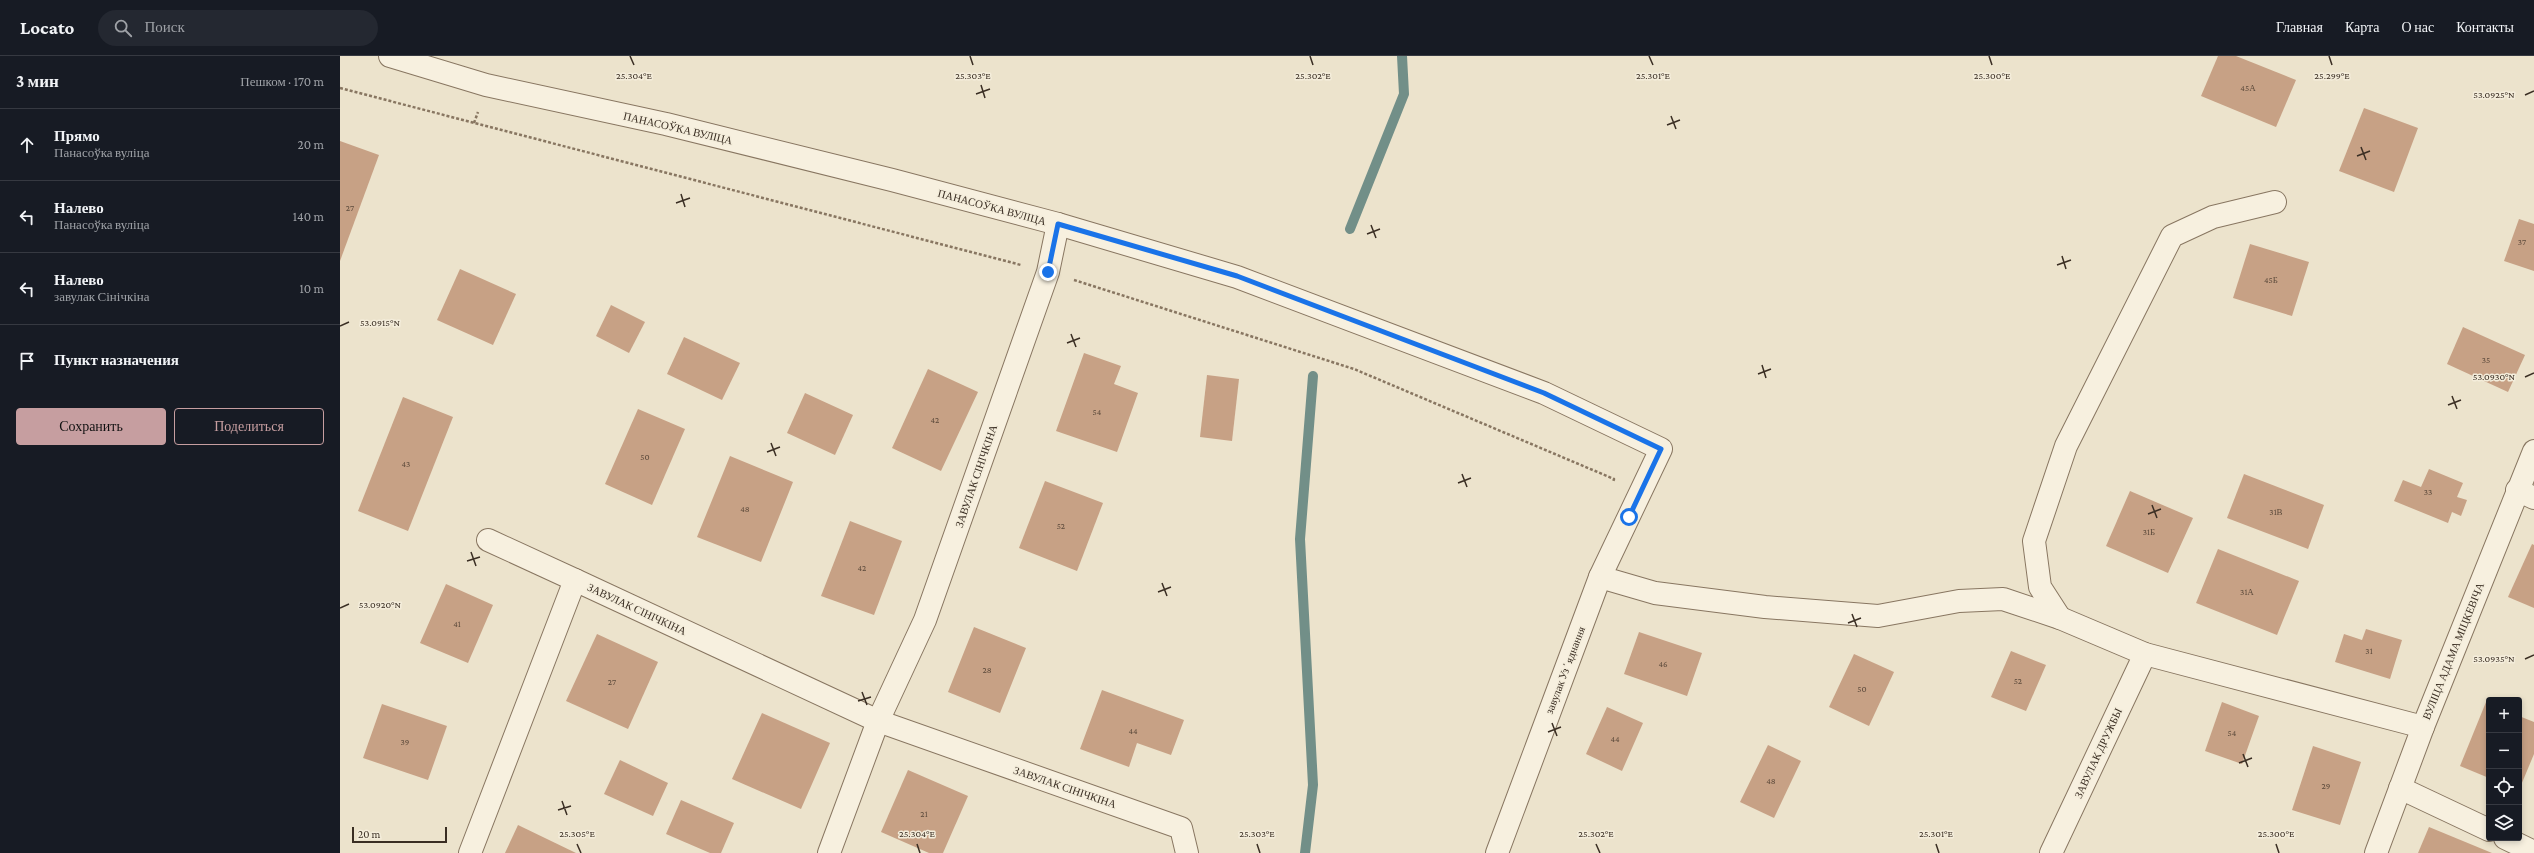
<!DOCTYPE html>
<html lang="ru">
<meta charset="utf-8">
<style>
:root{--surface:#171b24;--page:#242831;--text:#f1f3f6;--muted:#9ea1a6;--line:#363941;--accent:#c69ea0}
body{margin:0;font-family:"Crimson Pro",serif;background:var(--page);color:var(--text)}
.controls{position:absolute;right:12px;bottom:12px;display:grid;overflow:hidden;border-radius:4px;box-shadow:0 2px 6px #0003}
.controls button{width:36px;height:36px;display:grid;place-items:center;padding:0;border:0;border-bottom:1px solid var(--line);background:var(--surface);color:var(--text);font:20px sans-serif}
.scale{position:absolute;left:12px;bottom:10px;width:95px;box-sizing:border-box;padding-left:4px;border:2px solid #3a2e23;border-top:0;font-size:11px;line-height:14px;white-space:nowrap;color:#3a2e23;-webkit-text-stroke:3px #f4eddb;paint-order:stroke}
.stop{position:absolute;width:12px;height:12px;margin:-9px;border:3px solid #1a73e8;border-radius:50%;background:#fff}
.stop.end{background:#1a73e8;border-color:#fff;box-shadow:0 1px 4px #0008}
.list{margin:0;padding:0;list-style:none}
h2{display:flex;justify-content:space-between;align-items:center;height:52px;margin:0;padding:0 16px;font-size:17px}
h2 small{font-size:13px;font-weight:400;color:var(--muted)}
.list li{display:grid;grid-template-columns:26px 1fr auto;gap:12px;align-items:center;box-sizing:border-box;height:72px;padding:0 16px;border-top:1px solid var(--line)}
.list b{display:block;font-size:15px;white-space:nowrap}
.list p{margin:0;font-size:13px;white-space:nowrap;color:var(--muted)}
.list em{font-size:13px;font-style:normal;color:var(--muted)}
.actions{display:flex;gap:8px;padding:12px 16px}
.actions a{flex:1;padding:9px 0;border:1px solid var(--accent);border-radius:4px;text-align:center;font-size:14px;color:var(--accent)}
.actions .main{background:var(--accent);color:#111}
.icon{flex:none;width:22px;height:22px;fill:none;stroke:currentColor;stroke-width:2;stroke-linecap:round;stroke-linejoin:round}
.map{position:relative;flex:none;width:2194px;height:797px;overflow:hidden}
header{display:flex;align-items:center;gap:24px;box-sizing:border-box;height:56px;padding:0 20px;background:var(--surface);border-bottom:1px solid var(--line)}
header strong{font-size:19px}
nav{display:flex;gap:22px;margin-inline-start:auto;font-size:14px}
.search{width:280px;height:36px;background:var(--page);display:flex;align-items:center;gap:10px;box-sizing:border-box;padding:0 14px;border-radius:22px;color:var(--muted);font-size:15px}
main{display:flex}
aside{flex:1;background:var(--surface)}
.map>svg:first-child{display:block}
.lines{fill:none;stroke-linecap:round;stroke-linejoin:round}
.stream{stroke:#728f88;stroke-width:10}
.building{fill:#c7a185}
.minor-casing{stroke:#887661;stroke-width:24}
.path{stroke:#887661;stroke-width:2.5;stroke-dasharray:3 2;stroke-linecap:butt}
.minor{stroke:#f7f0df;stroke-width:22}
.route{stroke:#1a73e8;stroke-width:5}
.ticks{fill:none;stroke:#3a2e23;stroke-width:1.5}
.labels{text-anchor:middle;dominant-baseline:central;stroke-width:3;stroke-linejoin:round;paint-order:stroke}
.number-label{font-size:9px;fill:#5d4b3c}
.street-label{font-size:11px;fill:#3a2e23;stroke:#f4eddb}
.ticks-label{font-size:10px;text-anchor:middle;fill:#3a2e23;stroke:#f4eddb;stroke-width:3;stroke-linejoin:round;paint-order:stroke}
</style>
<header>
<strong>Locato</strong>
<div class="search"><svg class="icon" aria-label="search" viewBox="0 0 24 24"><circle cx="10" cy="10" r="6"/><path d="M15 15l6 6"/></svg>Поиск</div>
<nav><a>Главная</a><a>Карта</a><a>О нас</a><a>Контакты</a></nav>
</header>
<main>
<aside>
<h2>3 мин<small>Пешком · 170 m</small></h2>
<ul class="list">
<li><svg class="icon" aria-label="ahead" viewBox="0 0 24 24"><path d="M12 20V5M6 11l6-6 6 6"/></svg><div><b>Прямо</b><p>Панасоўка вуліца</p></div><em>20 m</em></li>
<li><svg class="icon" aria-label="left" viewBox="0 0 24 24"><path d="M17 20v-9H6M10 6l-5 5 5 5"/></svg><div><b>Налево</b><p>Панасоўка вуліца</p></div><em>140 m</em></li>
<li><svg class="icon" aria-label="left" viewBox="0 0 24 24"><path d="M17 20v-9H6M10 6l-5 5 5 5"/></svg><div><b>Налево</b><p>завулак Сінічкіна</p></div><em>10 m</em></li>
<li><svg class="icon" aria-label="arrive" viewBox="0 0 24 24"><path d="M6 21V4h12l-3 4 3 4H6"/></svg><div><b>Пункт назначения</b></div></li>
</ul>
<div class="actions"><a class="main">Сохранить</a><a>Поделиться</a></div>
</aside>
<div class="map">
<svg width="2194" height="797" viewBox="0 0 2194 797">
<rect width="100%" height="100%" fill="#ece3cc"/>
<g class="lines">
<g class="stream">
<polyline points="1010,173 1064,38 1062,0"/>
<polyline points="965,797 973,729 960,483 973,320"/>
</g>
</g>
<g class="building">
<polygon points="1878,0 1896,0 1956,24 1936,71 1861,40"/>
<polygon points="2024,52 2078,72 2054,136 1999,115"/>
<polygon points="0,85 39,99 0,205"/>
<polygon points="2179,163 2194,168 2194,215 2164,205"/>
<polygon points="1910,188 1969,206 1952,260 1893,242"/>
<polygon points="120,213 176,238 153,289 97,264"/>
<polygon points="271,249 305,266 289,297 256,280"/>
<polygon points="2123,271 2185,299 2168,336 2107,308"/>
<polygon points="344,281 400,307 382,344 327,318"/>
<polygon points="744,297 781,310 774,328 798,337 777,396 716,375"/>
<polygon points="588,313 638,336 601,415 552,392"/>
<polygon points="867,319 899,323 892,385 860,381"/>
<polygon points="465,337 513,359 495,399 447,377"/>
<polygon points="63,341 113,361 68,475 18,455"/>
<polygon points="298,353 345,373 312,449 265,428"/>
<polygon points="390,400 453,426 421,506 357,481"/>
<polygon points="2089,413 2123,427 2117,441 2127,444 2121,460 2112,456 2108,467 2054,445 2063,424 2081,431"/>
<polygon points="1904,418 1984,449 1968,493 1887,462"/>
<polygon points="705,425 763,447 737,515 679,492"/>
<polygon points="1790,435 1853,462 1828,517 1766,490"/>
<polygon points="510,465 562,485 534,559 481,540"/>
<polygon points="2192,488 2194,489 2194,552 2168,541"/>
<polygon points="1878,493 1959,525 1937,579 1856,547"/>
<polygon points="106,528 153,549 128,607 80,587"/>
<polygon points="634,571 686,592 660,657 608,636"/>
<polygon points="2026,573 2062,584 2050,623 1995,606 2004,578 2022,584"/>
<polygon points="1299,576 1362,597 1347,640 1284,618"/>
<polygon points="257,578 318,606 288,673 226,645"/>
<polygon points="1671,595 1706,609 1686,655 1651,641"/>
<polygon points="1514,598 1554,616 1529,670 1489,651"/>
<polygon points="762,634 844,664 831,699 797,687 789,711 740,693"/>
<polygon points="1882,646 1919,660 1902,708 1865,695"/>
<polygon points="2146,646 2149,647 2149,722 2120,710"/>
<polygon points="42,648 107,670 88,724 23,702"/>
<polygon points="1267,651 1303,667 1282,715 1246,698"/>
<polygon points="422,657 490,687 461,753 392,723"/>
<polygon points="2179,660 2194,666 2194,698 2179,734"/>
<polygon points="1428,689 1461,705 1434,762 1400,746"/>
<polygon points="1973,690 2021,706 2000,769 1952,754"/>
<polygon points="280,704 328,727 313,760 264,738"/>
<polygon points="568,714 628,740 603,797 589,797 541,776"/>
<polygon points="341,744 394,767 381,797 370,797 326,778"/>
<polygon points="178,769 236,797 165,797"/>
<polygon points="2089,771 2152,797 2078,797"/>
</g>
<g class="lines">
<g class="minor-casing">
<g id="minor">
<polyline points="50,0 146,29 326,68 552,124 718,168 897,221 1204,337 1321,393 1260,521 1315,537 1425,551 1538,560 1619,545 1663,543 1720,562 1805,598 2083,671"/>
<polyline points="2177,434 2194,442"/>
<polyline points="148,484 235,524"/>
<polyline points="1720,562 1700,531 1694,485 1726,390 1832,180 1873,161 1935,146"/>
<polyline points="2060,732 2149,774"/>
<polyline points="2165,782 2194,796"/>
<polyline points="130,797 235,524 538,665 841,772 847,797"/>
<polyline points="489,797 538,665 585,564 708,216 718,168"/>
<polyline points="1157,797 1260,521"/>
<polyline points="1711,797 1805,598"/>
<polyline points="2036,797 2083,671 2194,395"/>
</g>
</g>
<g class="path">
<polyline points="0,32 681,209"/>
<polyline points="134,67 138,56"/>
<polyline points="734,224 1014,313 1274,423 1273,426"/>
</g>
<use href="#minor" class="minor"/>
</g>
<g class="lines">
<polyline class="route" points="708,216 718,168 897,220 1204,337 1321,393 1289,461"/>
</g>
<path class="ticks" d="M290,0L294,9M630,0L633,9M970,0L973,9M1309,0L1313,9M1649,0L1652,9M1989,0L1992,9M641,29L645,42M636,38L650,33M2185,39L2194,35M1331,60L1336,73M1327,69L1340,64M2021,91L2026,104M2017,100L2030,95M341,138L345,151M336,147L350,142M1031,169L1036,182M1027,178L1040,173M1722,200L1726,213M1717,209L1731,204M0,270L9,266M731,278L736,291M727,287L740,282M1422,309L1426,322M1418,318L1431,313M2185,321L2194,317M2112,340L2117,353M2108,349L2121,344M431,387L436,400M427,396L440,391M1122,418L1127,431M1118,427L1131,422M1812,449L1817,462M1808,458L1821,453M131,496L136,510M127,505L140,501M822,527L827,540M818,536L831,531M0,552L9,548M1512,558L1517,571M1508,567L1521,562M2185,603L2194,599M522,636L527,649M518,645L531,641M1212,667L1217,680M1208,676L1221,671M1903,698L1908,711M1899,707L1912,702M222,745L227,759M218,754L231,750M237,788L241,797M577,788L580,797M917,788L920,797M1256,788L1260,797M1596,788L1599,797M1936,788L1939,797"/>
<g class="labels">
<g class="number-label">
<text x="1908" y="32">45А</text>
<text x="10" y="152">27</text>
<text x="2182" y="186">37</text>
<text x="1931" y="224">45Б</text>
<text x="2146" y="304">35</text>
<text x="757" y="356">54</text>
<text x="595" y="364">42</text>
<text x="305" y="401">50</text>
<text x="66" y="408">43</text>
<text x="2088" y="436">33</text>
<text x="405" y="453">48</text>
<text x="1936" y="456">31В</text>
<text x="721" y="470">52</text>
<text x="1809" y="476">31Б</text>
<text x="522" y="512">42</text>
<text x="1907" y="536">31А</text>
<text x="117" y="568">41</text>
<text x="2029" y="595">31</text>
<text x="1323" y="608">46</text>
<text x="647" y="614">28</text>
<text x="1678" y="625">52</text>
<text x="272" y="626">27</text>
<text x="1522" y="633">50</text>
<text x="793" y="675">44</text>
<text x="1892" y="677">54</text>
<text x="1275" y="683">44</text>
<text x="65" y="686">39</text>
<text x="1431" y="725">48</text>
<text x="1986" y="730">29</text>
<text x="584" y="758">21</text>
</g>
<g class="street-label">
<text transform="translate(338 72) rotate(13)">ПАНАСОЎКА ВУЛІЦА</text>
<text transform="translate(652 151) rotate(15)">ПАНАСОЎКА ВУЛІЦА</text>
<text transform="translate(636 420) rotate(-71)">ЗАВУЛАК СІНІЧКІНА</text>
<text transform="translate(297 553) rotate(25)">ЗАВУЛАК СІНІЧКІНА</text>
<text transform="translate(2113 595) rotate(-68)">ВУЛІЦА АДАМА МІЦКЕВІЧА</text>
<text transform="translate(1225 614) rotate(-69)">завулак Узʼяднання</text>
<text transform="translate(1758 697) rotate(-65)">ЗАВУЛАК ДРУЖБЫ</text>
<text transform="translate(725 731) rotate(19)">ЗАВУЛАК СІНІЧКІНА</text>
</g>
</g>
<g class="ticks-label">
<text x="1313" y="23">25.301°E</text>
<text x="1652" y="23">25.300°E</text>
<text x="1992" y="23">25.299°E</text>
<text x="294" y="23">25.304°E</text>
<text x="633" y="23">25.303°E</text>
<text x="973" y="23">25.302°E</text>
<text x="2154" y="42">53.0925°N</text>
<text x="40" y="270">53.0915°N</text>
<text x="2154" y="324">53.0930°N</text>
<text x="40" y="552">53.0920°N</text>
<text x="2154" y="606">53.0935°N</text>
<text x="237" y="781">25.305°E</text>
<text x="577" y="781">25.304°E</text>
<text x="917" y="781">25.303°E</text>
<text x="1256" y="781">25.302°E</text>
<text x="1596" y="781">25.301°E</text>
<text x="1936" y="781">25.300°E</text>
</g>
</svg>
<div class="controls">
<button>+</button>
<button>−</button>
<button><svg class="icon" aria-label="locate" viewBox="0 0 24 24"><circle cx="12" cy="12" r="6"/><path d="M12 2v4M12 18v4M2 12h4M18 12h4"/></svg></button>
<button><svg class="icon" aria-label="layers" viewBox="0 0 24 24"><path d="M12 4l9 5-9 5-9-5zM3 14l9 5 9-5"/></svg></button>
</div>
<div class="scale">20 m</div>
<div class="stop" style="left:1289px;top:461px"></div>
<div class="stop end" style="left:708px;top:216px"></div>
</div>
</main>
